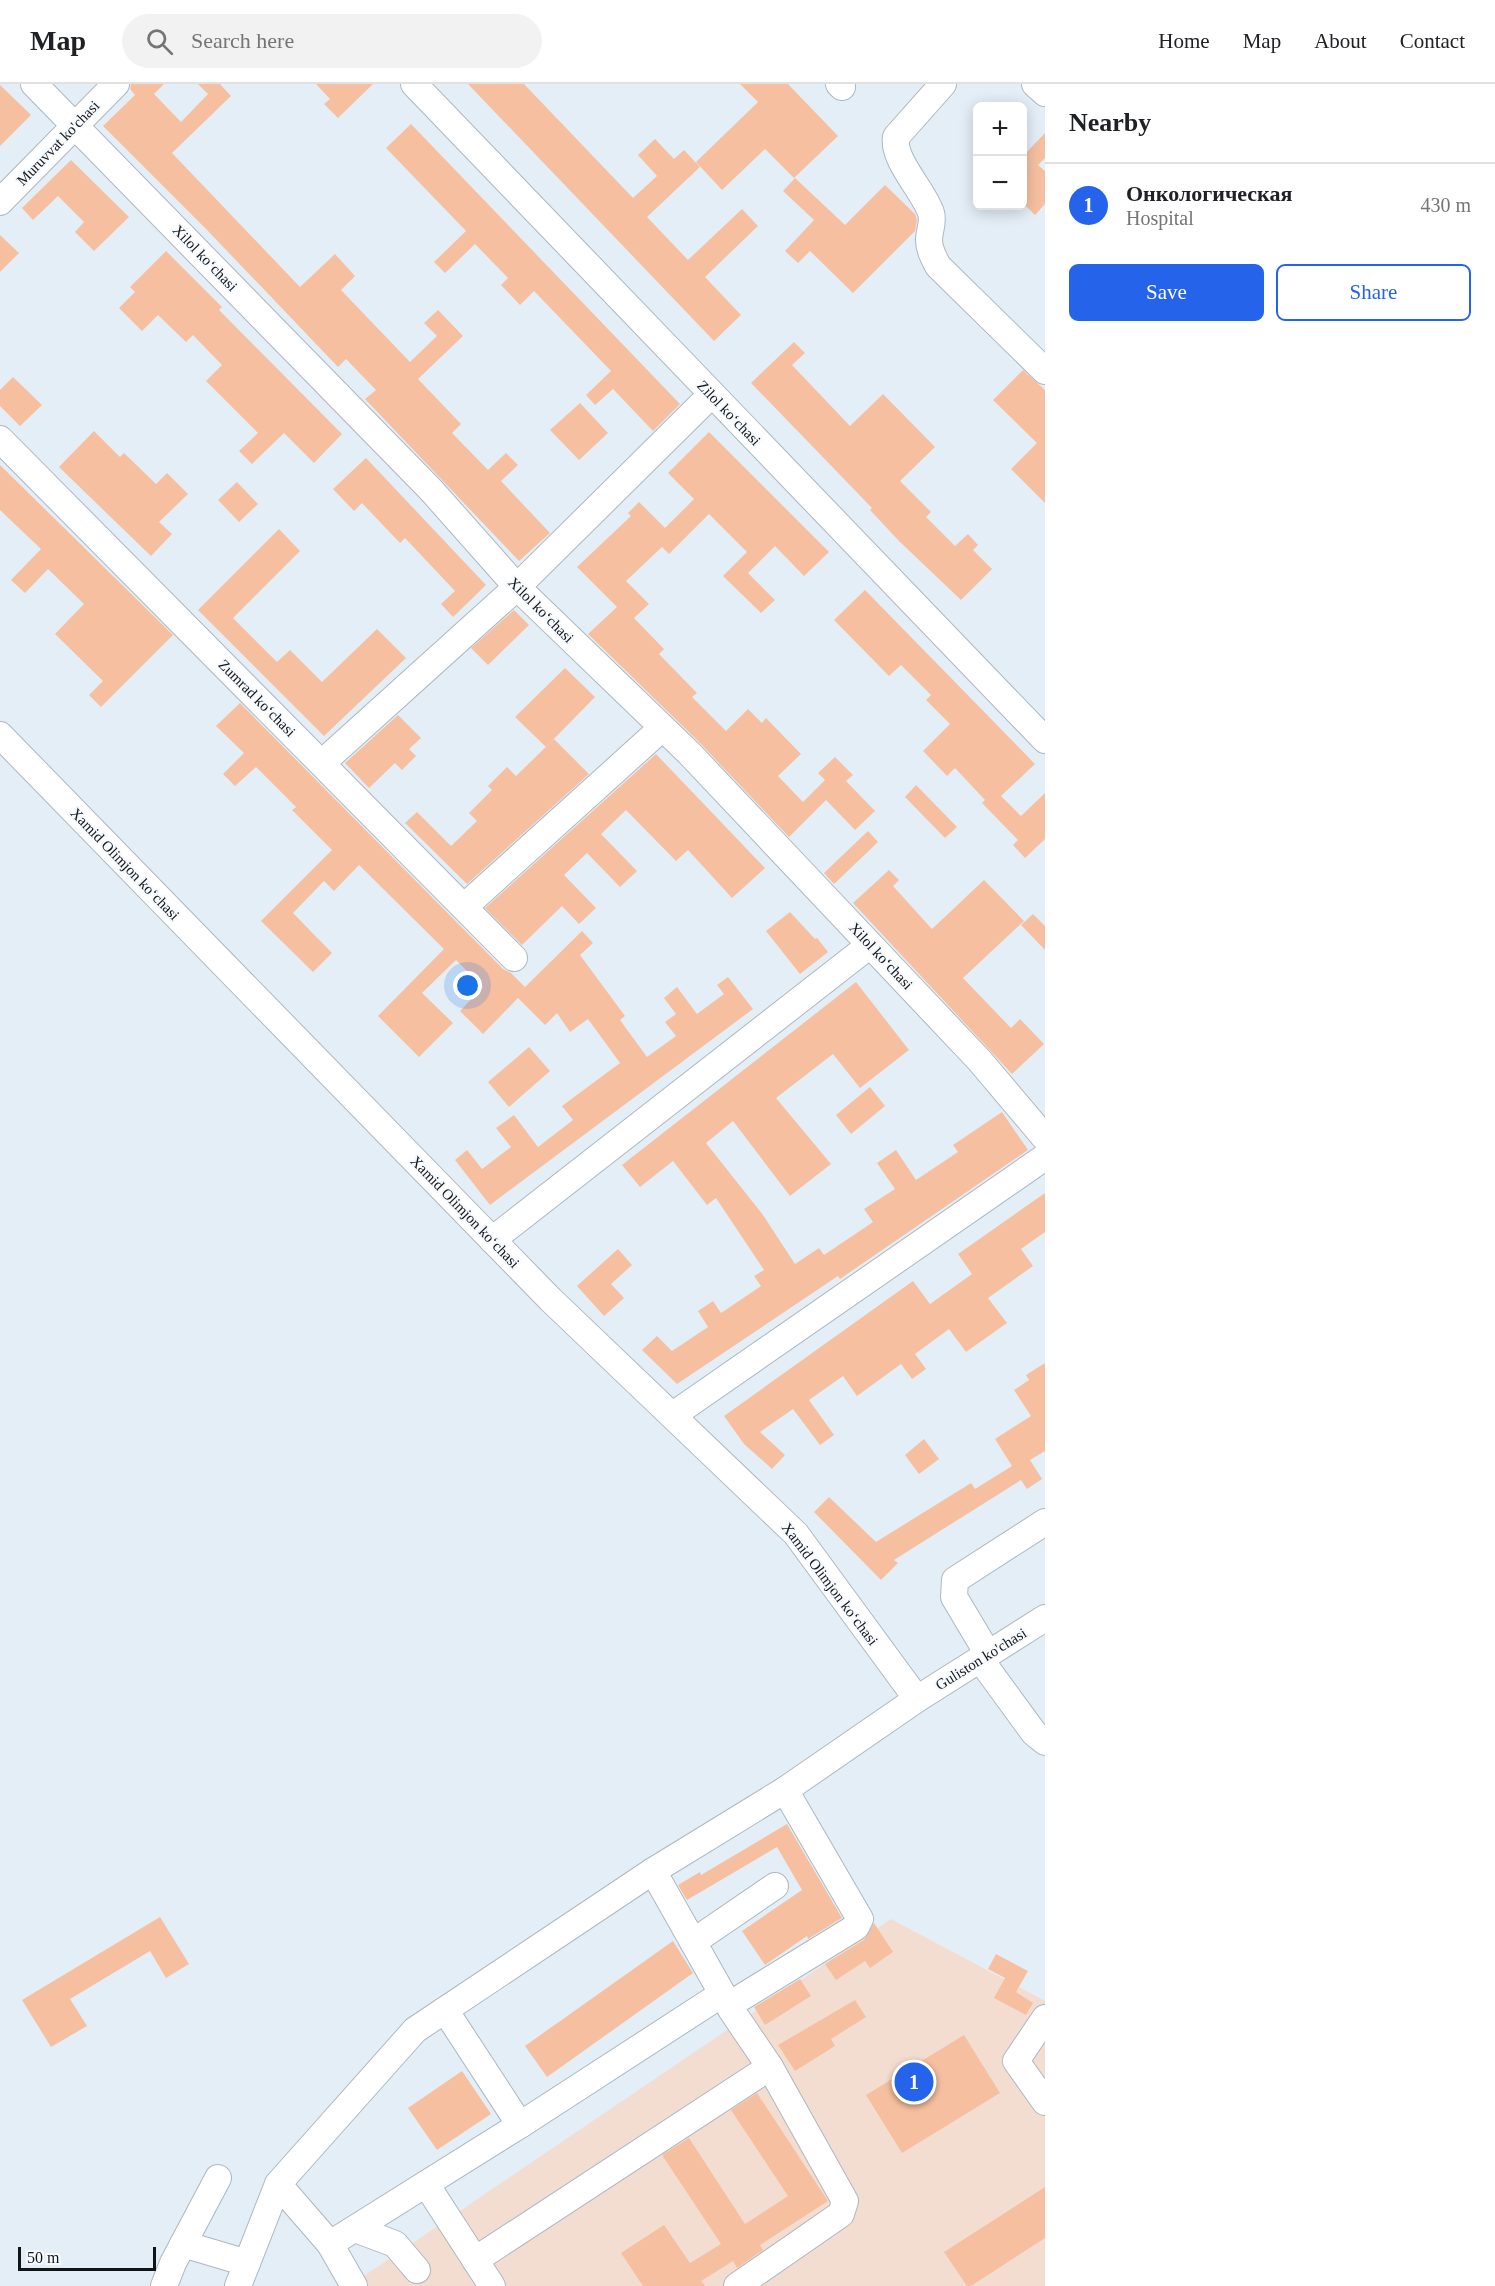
<!DOCTYPE html>
<meta charset="utf-8">
<style>
:root{--surface:#fff;--page:#f2f2f2;--text:#202124;--muted:#757577;--line:#e0e0e0;--accent:#2563eb}
body{margin:0;font-family:"Times New Roman",serif;background:var(--page);color:var(--text)}
.controls{position:absolute;right:18px;top:18px;display:grid;overflow:hidden;border-radius:9px;box-shadow:0 3px 15px #0003}
.controls button{width:54px;height:54px;display:grid;place-items:center;padding:0;border:0;border-bottom:2px solid var(--line);background:var(--surface);color:var(--text);font:30px sans-serif}
.scale{position:absolute;left:18px;bottom:15px;width:138px;box-sizing:border-box;padding-left:6px;border:3px solid #111518;border-top:0;font-size:16px;line-height:21px;white-space:nowrap;color:#111518;-webkit-text-stroke:4px #f6fafe;paint-order:stroke}
.you{position:absolute;left:468px;top:902px;width:21px;height:21px;margin:-15px;border:4px solid #fff;border-radius:50%;background:#1a73e8;box-shadow:0 0 0 9px #1a73e833}
.badge{display:grid;place-items:center;width:39px;height:39px;border-radius:50%;background:var(--accent);color:#fff;font-size:20px;font-weight:700}
.pin{position:absolute;translate:-50% -50%;border:3px solid #fff;box-shadow:0 2px 6px #0006}
.list{margin:0;padding:0;list-style:none}
h2{display:flex;justify-content:space-between;align-items:center;height:78px;margin:0;padding:0 24px;font-size:26px}
h2 small{font-size:20px;font-weight:400;color:var(--muted)}
.list li{display:grid;grid-template-columns:39px 1fr auto;gap:18px;align-items:center;box-sizing:border-box;height:84px;padding:0 24px;border-top:2px solid var(--line)}
.list b{display:block;font-size:22px;white-space:nowrap}
.list p{margin:0;font-size:20px;white-space:nowrap;color:var(--muted)}
.list em{font-size:20px;font-style:normal;color:var(--muted)}
.actions{display:flex;gap:12px;padding:18px 24px}
.actions a{flex:1;padding:14px 0;border:2px solid var(--accent);border-radius:9px;text-align:center;font-size:21px;color:var(--accent)}
.actions .main{background:var(--accent);color:#fff}
.icon{flex:none;width:33px;height:33px;fill:none;stroke:currentColor;stroke-width:2;stroke-linecap:round;stroke-linejoin:round}
.map{position:relative;flex:none;width:1045px;height:2202px;overflow:hidden}
header{display:flex;align-items:center;gap:36px;box-sizing:border-box;height:84px;padding:0 30px;background:var(--surface);border-bottom:2px solid var(--line)}
header strong{font-size:28px}
nav{display:flex;gap:33px;margin-inline-start:auto;font-size:21px}
.search{width:420px;height:54px;background:var(--page);display:flex;align-items:center;gap:15px;box-sizing:border-box;padding:0 21px;border-radius:33px;color:var(--muted);font-size:22px}
main{display:flex}
aside{flex:1;background:var(--surface)}
.map>svg:first-child{display:block}
.medical{fill:#f3ddd0}
.building{fill:#f6c0a0}
.lines{fill:none;stroke-linecap:round;stroke-linejoin:round}
.minor-casing{stroke:#adb7bf;stroke-width:28}
.minor{stroke:#fff;stroke-width:26}
.labels{text-anchor:middle;dominant-baseline:central;stroke-width:4.5;stroke-linejoin:round;paint-order:stroke}
.street-label{font-size:15px;fill:#111518;stroke:#f6fafe}
</style>
<header>
<strong>Map</strong>
<div class="search"><svg class="icon" aria-label="search" viewBox="0 0 24 24"><circle cx="10" cy="10" r="6"/><path d="M15 15l6 6"/></svg>Search here</div>
<nav><a>Home</a><a>Map</a><a>About</a><a>Contact</a></nav>
</header>
<main>
<div class="map">
<svg width="1045" height="2202" viewBox="0 0 1045 2202">
<rect width="100%" height="100%" fill="#e4eef7"/>
<polygon class="medical" points="891,1835 1045,1917 1045,2202 349,2202"/>
<g class="building">
<polygon points="131,0 164,0 154,10 181,38 208,10 198,0 220,0 231,12 172,69 300,203 335,170 355,192 341,206 410,278 437,252 424,239 438,226 463,252 418,295 461,340 452,349 488,386 506,369 518,381 501,397 550,449 519,477 365,315 376,306 346,275 338,283 208,147 103,42 135,11 130,5"/>
<polygon points="316,0 373,0 338,34 324,20 330,15"/>
<polygon points="468,0 524,0 633,114 657,92 638,71 655,55 674,75 684,66 700,83 647,133 688,176 742,125 758,142 705,193 741,231 714,257"/>
<polygon points="740,0 788,0 838,52 794,94 765,65 722,106 696,78 758,18"/>
<polygon points="0,1 31,31 0,62"/>
<polygon points="411,40 680,320 653,347 613,305 595,321 586,311 611,287 534,207 520,221 501,201 508,194 475,160 445,189 434,178 466,147 386,64"/>
<polygon points="1045,49 1045,74 1038,81 1045,87 1045,120 1035,131 1023,119 1023,66 1026,69"/>
<polygon points="71,76 129,133 94,167 75,148 84,138 58,112 33,136 22,124"/>
<polygon points="795,94 845,141 885,101 915,130 917,136 915,147 853,209 810,167 798,179 785,167 814,136 783,107"/>
<polygon points="0,151 19,169 0,188"/>
<polygon points="166,167 222,223 219,226 342,350 314,379 284,349 252,380 239,367 258,349 206,297 222,281 193,251 186,258 158,231 142,247 119,224 135,208 130,203"/>
<polygon points="794,258 805,269 792,281 850,342 883,310 935,363 900,397 931,428 926,433 955,462 968,450 978,461 973,466 992,485 961,516 900,458 870,426 872,424 751,299"/>
<polygon points="1023,286 1045,306 1045,419 1011,385 1037,359 993,316"/>
<polygon points="13,293 42,321 20,342 0,322 0,306"/>
<polygon points="580,319 608,349 579,376 550,346"/>
<polygon points="94,347 120,373 124,369 156,400 167,389 188,410 159,438 172,450 151,472 59,383"/>
<polygon points="709,348 829,468 804,492 775,462 748,489 775,516 761,529 723,492 747,468 709,430 669,470 662,463 626,497 649,520 634,534 664,565 659,570 697,609 692,613 726,647 748,625 762,639 766,634 801,670 778,692 803,718 825,696 818,689 835,673 853,691 846,697 875,727 855,746 826,716 789,753 699,658 588,550 617,523 577,483 631,432 628,429 639,418 665,444 694,415 668,389"/>
<polygon points="366,374 486,501 453,533 441,520 455,507 405,454 400,459 362,419 354,427 333,405"/>
<polygon points="0,381 173,551 101,623 89,611 103,597 55,550 84,520 48,485 25,509 11,496 41,465 0,426"/>
<polygon points="237,398 258,420 239,438 218,416"/>
<polygon points="279,445 300,467 233,534 277,578 290,566 322,598 377,545 406,574 324,652 198,526"/>
<polygon points="865,506 1035,680 1001,712 1021,732 1045,709 1045,755 1025,774 1013,761 1018,756 982,719 985,716 955,684 947,692 923,667 950,640 926,616 931,611 901,581 889,592 834,536"/>
<polygon points="514,526 529,541 488,581 471,564"/>
<polygon points="565,584 595,613 546,663 515,633"/>
<polygon points="240,619 503,885 511,889 525,903 582,847 593,859 580,871 625,932 620,936 647,973 676,952 665,938 676,930 664,914 677,903 697,930 724,910 717,901 728,893 753,925 490,1121 455,1076 467,1066 482,1085 511,1063 496,1044 514,1031 538,1063 573,1036 562,1022 620,979 588,935 570,948 557,929 545,941 518,914 483,950 460,927 483,903 456,876 422,909 453,939 419,973 378,932 444,865 359,781 334,807 324,797 293,829 332,869 313,888 261,837 332,766 292,726 296,723 256,683 235,702 223,690 244,669 216,642"/>
<polygon points="398,631 421,654 409,665 416,672 402,686 395,679 369,704 345,679"/>
<polygon points="554,655 589,690 467,800 405,739 417,728 451,762 477,737 469,729 492,706 488,702 507,683 516,692"/>
<polygon points="656,670 765,784 732,814 688,766 676,777 626,726 601,750 637,787 620,803 587,769 564,791 596,824 579,840 562,822 522,861 485,824"/>
<polygon points="916,701 957,743 945,754 905,713"/>
<polygon points="868,747 878,758 834,800 824,789"/>
<polygon points="889,786 899,796 893,802 932,845 984,796 1024,837 963,894 1011,944 1020,935 1044,960 1012,990 853,819"/>
<polygon points="790,828 815,855 817,854 828,868 800,890 766,847"/>
<polygon points="1033,830 1045,842 1045,866 1021,841"/>
<polygon points="856,898 909,966 860,1004 833,970 776,1014 831,1080 790,1112 733,1037 706,1059 763,1131 795,1180 819,1164 824,1171 873,1138 864,1125 895,1105 877,1079 896,1066 916,1096 958,1068 953,1061 1002,1028 1028,1066 840,1195 838,1192 677,1300 642,1266 657,1252 672,1267 708,1243 698,1227 713,1217 721,1229 761,1202 754,1192 764,1186 716,1114 707,1121 673,1077 640,1103 622,1081"/>
<polygon points="529,963 550,987 509,1023 488,998"/>
<polygon points="870,1003 885,1022 851,1050 836,1031"/>
<polygon points="1045,1109 1045,1148 1021,1165 1033,1182 988,1214 1007,1239 966,1268 949,1245 915,1270 926,1285 912,1295 901,1280 857,1312 843,1292 809,1316 834,1351 820,1361 793,1325 760,1348 785,1371 772,1385 744,1360 724,1332 913,1197 930,1220 972,1190 958,1170"/>
<polygon points="618,1165 632,1181 611,1200 624,1214 604,1232 577,1202"/>
<polygon points="1045,1279 1045,1367 1030,1376 1042,1395 1027,1405 1021,1396 894,1476 898,1479 881,1496 814,1428 829,1413 876,1458 971,1399 975,1405 1012,1382 995,1355 1031,1332 1014,1306 1029,1296 1026,1291"/>
<polygon points="924,1355 939,1375 919,1390 905,1371"/>
<polygon points="787,1740 842,1834 808,1855 807,1852 765,1881 742,1847 802,1806 777,1763 687,1816 678,1801 700,1788 701,1791"/>
<polygon points="160,1833 189,1880 166,1894 150,1867 70,1915 87,1942 51,1963 22,1916"/>
<polygon points="874,1839 893,1868 870,1884 865,1877 836,1896 825,1880 864,1856"/>
<polygon points="673,1857 693,1889 547,1993 525,1962"/>
<polygon points="996,1870 1028,1887 1016,1908 1033,1919 1026,1931 994,1914 1005,1894 988,1885"/>
<polygon points="800,1895 811,1912 765,1941 754,1923"/>
<polygon points="855,1916 866,1933 831,1955 835,1962 795,1987 778,1961"/>
<polygon points="964,1951 1000,2009 902,2069 866,2011"/>
<polygon points="462,1987 491,2030 437,2066 408,2024"/>
<polygon points="757,2009 828,2117 760,2161 763,2166 737,2184 733,2177 701,2197 705,2202 643,2202 621,2169 664,2141 690,2179 721,2160 662,2071 689,2054 745,2140 788,2112 731,2026"/>
<polygon points="1045,2103 1045,2154 971,2202 967,2202 944,2168"/>
</g>
<g class="lines">
<g class="minor-casing">
<g id="minor">
<polyline points="34,0 432,407 517,503 689,669 980,977 1045,1054"/>
<polyline points="414,0 1045,656"/>
<polyline points="839,0 842,3"/>
<path d="M943,0L896,53C892,76 924,107 931,129C934,138 929,147 929,156C929,166 934,174 938,182L1045,287"/>
<polyline points="1035,0 1045,9"/>
<polyline points="0,118 116,0"/>
<polyline points="0,355 514,874"/>
<polyline points="0,651 550,1215 796,1450 917,1615"/>
<polyline points="322,679 517,503 711,311"/>
<polyline points="464,823 662,644"/>
<polyline points="492,1156 870,861"/>
<polyline points="673,1331 1045,1073"/>
<polyline points="988,1570 954,1513 955,1496 1045,1438"/>
<polyline points="980,1575 1034,1649 1045,1658"/>
<polyline points="653,1787 732,1927 770,1983 845,2117 841,2130 737,2202"/>
<polyline points="693,1858 775,1802"/>
<polyline points="729,1921 856,1843 860,1835 785,1706"/>
<polyline points="445,1926 520,2041 722,1910"/>
<polyline points="1045,1934 1016,1977 1045,2018"/>
<polyline points="278,2100 330,2160 354,2202"/>
<polyline points="426,2100 492,2202"/>
<polyline points="355,2145 395,2160 417,2186"/>
<polyline points="183,2160 247,2179"/>
<polyline points="330,2160 520,2041"/>
<polyline points="475,2176 770,1983"/>
<polyline points="164,2202 173,2179 218,2094"/>
<polyline points="238,2202 278,2100 415,1946 653,1787 785,1706 917,1615 1045,1534"/>
</g>
</g>
<use href="#minor" class="minor"/>
</g>
<g class="labels">
<g class="street-label">
<text transform="translate(58 59) rotate(-46)">Muruvvat ko'chasi</text>
<text transform="translate(205 174) rotate(46)">Xilol koʻchasi</text>
<text transform="translate(729 329) rotate(46)">Zilol koʻchasi</text>
<text transform="translate(541 526) rotate(45)">Xilol koʻchasi</text>
<text transform="translate(257 614) rotate(45)">Zumrad koʻchasi</text>
<text transform="translate(125 780) rotate(46)">Xamid Olimjon koʻchasi</text>
<text transform="translate(881 872) rotate(47)">Xilol koʻchasi</text>
<text transform="translate(465 1128) rotate(46)">Xamid Olimjon koʻchasi</text>
<text transform="translate(830 1500) rotate(53)">Xamid Olimjon koʻchasi</text>
<text transform="translate(981 1575) rotate(-32)">Guliston ko'chasi</text>
</g>
</g>
</svg>
<div class="controls">
<button>+</button>
<button>−</button>
</div>
<div class="scale">50 m</div>
<div class="you"></div>
<div class="pin badge" style="left:914px;top:1998px">1</div>
</div>
<aside>
<h2>Nearby<small></small></h2>
<ul class="list">
<li><span class="badge">1</span><div><b>Онкологическая</b><p>Hospital</p></div><em>430 m</em></li>
</ul>
<div class="actions"><a class="main">Save</a><a>Share</a></div>
</aside>
</main>
